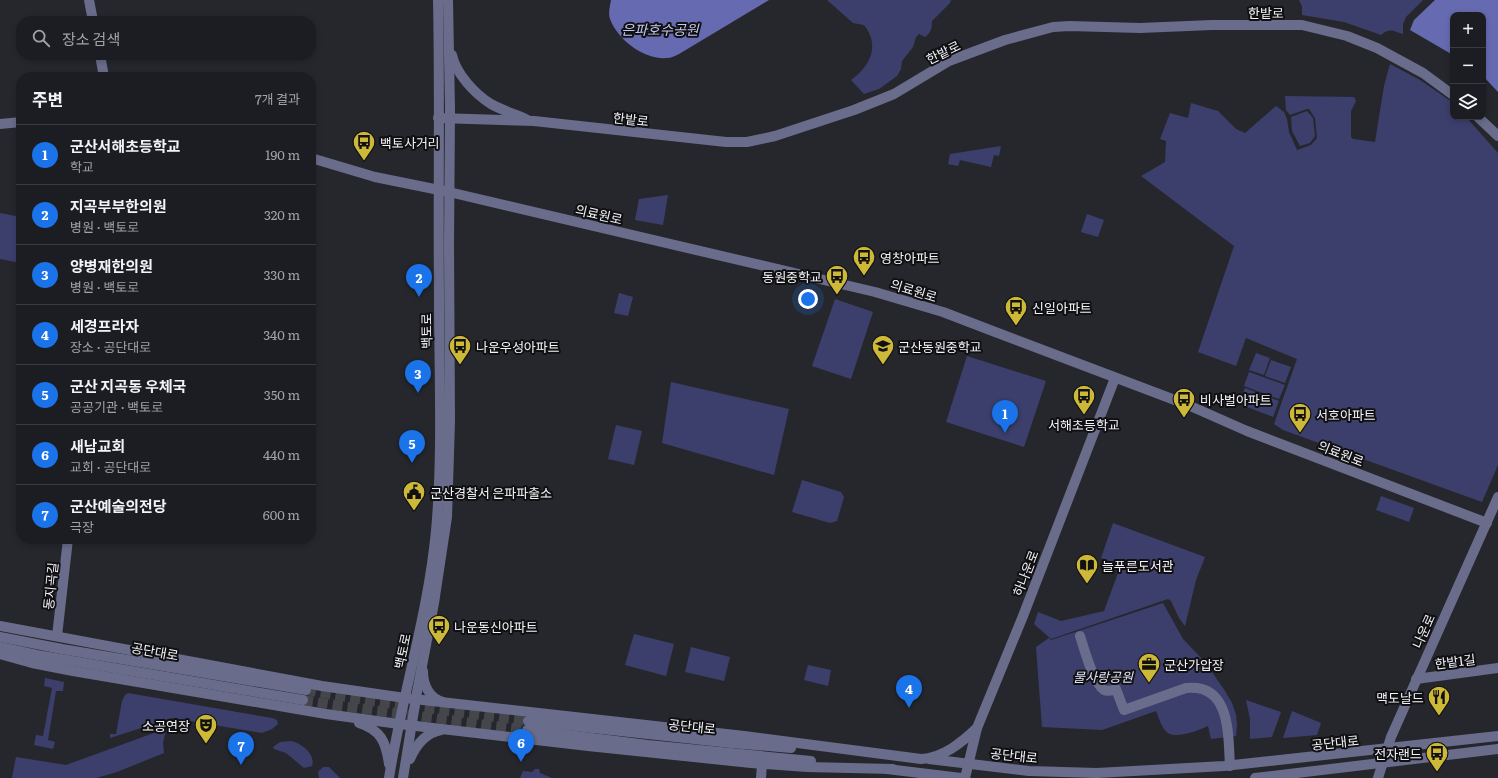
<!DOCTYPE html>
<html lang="ko">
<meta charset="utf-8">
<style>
:root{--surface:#1c1d22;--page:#25262a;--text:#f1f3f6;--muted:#a0a2a5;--line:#3a3b40;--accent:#1a73e8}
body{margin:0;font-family:Literata,"Noto Sans KR",serif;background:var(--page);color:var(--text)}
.controls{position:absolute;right:12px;top:12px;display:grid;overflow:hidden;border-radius:8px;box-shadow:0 2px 6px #0003}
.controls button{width:36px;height:36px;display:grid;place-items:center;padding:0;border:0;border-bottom:1px solid var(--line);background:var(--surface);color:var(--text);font:20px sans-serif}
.you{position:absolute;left:808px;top:299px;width:14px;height:14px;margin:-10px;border:3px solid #fff;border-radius:50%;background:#1a73e8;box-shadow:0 0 0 6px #1a73e833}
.badge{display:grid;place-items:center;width:26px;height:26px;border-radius:50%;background:var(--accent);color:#fff;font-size:13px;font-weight:700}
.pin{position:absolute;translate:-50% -33px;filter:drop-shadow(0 1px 2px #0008)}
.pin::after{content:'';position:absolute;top:21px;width:14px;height:12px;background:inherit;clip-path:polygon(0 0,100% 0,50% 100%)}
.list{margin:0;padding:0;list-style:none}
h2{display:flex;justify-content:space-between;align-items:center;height:52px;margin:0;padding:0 16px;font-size:17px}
h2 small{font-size:13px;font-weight:400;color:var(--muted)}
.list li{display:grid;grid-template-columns:26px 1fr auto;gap:12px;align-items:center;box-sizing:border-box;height:60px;padding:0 16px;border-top:1px solid var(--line)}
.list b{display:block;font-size:15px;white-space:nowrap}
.list p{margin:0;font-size:13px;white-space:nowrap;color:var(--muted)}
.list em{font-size:13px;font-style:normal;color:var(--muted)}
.icon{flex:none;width:22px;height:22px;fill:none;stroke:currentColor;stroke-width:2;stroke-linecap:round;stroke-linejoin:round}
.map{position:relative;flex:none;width:1498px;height:778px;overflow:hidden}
.search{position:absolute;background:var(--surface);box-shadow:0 2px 6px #0003;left:16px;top:16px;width:300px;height:44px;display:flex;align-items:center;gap:10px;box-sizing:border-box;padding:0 14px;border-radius:16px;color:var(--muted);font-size:15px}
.panel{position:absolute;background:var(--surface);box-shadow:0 2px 6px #0003;left:16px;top:72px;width:300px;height:472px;border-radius:16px}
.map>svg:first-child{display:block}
.green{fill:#3c3f6c}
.water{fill:#666bb1}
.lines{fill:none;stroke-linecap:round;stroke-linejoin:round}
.minor-tunnel{stroke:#45464b;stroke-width:10;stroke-dasharray:10 5;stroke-linecap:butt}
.minor{stroke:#696d8b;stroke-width:10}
.labels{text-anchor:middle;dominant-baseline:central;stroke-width:4;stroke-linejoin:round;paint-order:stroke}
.street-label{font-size:13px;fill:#f2f3f7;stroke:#101013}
.poi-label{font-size:13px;fill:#f2f3f7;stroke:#101013;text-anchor:start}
.park-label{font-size:13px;font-style:italic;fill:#e0e3f7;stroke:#101013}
.water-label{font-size:14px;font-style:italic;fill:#c3c8ef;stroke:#101013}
</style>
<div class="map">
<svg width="1498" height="778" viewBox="0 0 1498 778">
<rect width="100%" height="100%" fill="#26272d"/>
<g class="green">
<path d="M827,0H951L950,3L932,21C932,28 931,33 925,37L919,34L916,37L913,47L902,61L901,69L897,76L879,89L864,94L851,80C871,66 880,45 864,25L853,23Z"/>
<path d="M1299,0H1423L1406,17L1403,24V34C1393,32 1391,27 1381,35L1344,22L1302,15V6Z"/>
<polygon points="1390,64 1420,80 1452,102 1453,117 1466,117 1498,153 1498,465 1482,502 1283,430 1274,424 1297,359 1246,338 1236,366 1198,352 1234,246 1141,176 1165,162 1166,141 1160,139 1170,113 1188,118 1191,103 1218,111 1236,129 1245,133 1276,106 1284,112 1287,119 1289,132 1297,150 1311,145 1317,138 1315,118 1309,109 1307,109 1290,115 1286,110 1285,96 1354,97 1356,101 1351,111 1351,137 1353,139 1375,142 1384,86"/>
<polygon points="1307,111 1313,118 1315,136 1310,143 1300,146 1292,131 1291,117"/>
<polygon points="1001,146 999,156 994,155 991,167 960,160 958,166 948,164 950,154"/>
<polygon points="668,195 663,225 635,220 639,199"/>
<polygon points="0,213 21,217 21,263 0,259"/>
<polygon points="1087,214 1104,220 1098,237 1081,232"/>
<polygon points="619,293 633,297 628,316 614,313"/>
<polygon points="835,299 873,312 851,379 812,366"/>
<polygon points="1256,353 1270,358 1264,375 1249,370"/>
<polygon points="967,356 1046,381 1024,447 946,422"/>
<polygon points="1271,360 1291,367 1285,383 1265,376"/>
<polygon points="1249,372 1285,385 1279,399 1244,386"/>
<polygon points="671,382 789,409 774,475 662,443"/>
<polygon points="1245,388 1279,401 1273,417 1239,404"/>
<polygon points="616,425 642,431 634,465 608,459"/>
<polygon points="802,480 841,492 844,497 837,521 830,523 792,512"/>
<polygon points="1381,496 1414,508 1409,522 1376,510"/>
<polygon points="1113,523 1205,557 1196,580 1185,626 1179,618 1171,601 1168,599 1051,639 1034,624 1038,612 1061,621 1104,611 1121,565 1101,558"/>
<path d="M1163,603L1183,639L1205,662L1225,691L1232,703L1236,715L1237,725L1236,736L1211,739L1208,726C1199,730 1177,739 1168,733C1162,729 1159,718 1156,711L1102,730L1042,727L1036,647L1049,638L1051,640Z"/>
<polygon points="634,634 674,644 666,676 625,665"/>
<polygon points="691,647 730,657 724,681 685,672"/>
<polygon points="808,665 831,670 828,686 804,680"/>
<polygon points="45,678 64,682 63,691 56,691 48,740 55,742 53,749 34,745 36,735 43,736 52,688 44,686"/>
<polygon points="128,693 272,718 277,720 278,724 272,729 262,733 172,718 110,738 110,734 116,734 122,701 125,695"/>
<polygon points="1246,700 1281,712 1272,737 1250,739 1250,719"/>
<polygon points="1292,711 1321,723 1317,735 1283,738"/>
<polygon points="162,730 166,730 163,743 164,753 117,772 96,778 12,778 16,757 66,765"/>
<path d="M291,741C301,743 316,754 312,766L304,768L286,753L274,749L273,747L280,742Z"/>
<polygon points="323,767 329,767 340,778 319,778 318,772"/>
<polygon points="535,769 539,769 540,773 552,778 520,778 523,771 532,772"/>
</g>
<g class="water">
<path d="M611,0H769L679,54C675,56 671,58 667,58C644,60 618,40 610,19C608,13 610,6 611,0Z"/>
<polygon points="1435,0 1498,0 1498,92 1483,76 1483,15 1453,15 1453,55 1410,30 1414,20"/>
</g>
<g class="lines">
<g class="minor-tunnel">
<polyline points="306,690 370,701 528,721"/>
<polyline points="303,700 341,706 527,730"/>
</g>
<g class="minor">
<polyline points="89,0 93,21"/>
<polyline points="100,55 104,77"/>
<path d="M452,55C456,74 475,94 491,104C502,110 514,114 526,119"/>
<polyline points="1478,117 1498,136"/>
<polyline points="438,118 534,121 726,142 747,142 775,136 854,110 894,94 949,61 1005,40 1053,27 1070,26 1140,28 1212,25 1302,25 1347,36 1377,48 1423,73 1453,95"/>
<polyline points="0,124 21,122"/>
<polyline points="311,158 375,177 449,192 875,292 943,312 990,330 1188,405 1247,431 1487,523"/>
<path d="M0,626L322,686L405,698L744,736L921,759C943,758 961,743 977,728"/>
<polyline points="57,636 68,539"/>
<path d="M1080,636C1084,648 1093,683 1104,690C1108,692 1112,690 1116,689L1124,710L1186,688C1231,683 1228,735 1230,766"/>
<polyline points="0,637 62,649 306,690"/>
<polyline points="0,647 37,655 303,700"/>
<polyline points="0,654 32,663 73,671 326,714 399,724 588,746 751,763 807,767 893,769"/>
<path d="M423,671C423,685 429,698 443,702"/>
<polyline points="1416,679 1498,668"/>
<polyline points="528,721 731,743 791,748"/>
<path d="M359,723C381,730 386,742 389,764"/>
<polyline points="527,730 648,745 811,761"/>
<path d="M410,759C416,745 425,733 441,730"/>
<polyline points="929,759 1029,771 1097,773 1224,766 1498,736"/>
<polyline points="887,769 961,778"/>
<path d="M389,778C402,695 428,615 436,531C443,453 439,373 439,295C438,197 440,98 438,0"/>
<polyline points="403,778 417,692 434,603 447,517 450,421 449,245 450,109 448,0"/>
<polyline points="761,778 762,764"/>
<polyline points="965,778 977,728 1023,616 1115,378"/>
<polyline points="1255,778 1498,749"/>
<polyline points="1378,778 1391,737 1498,497"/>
</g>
</g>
<defs>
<g id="bus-pin" transform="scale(1.15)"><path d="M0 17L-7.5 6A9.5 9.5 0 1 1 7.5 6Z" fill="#ceb837" stroke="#101013"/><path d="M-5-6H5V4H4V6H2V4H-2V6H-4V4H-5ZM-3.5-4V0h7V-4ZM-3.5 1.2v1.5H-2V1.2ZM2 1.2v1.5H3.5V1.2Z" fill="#111"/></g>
<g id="school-pin" transform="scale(1.15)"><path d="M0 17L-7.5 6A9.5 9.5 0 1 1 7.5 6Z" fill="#ceb837" stroke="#101013"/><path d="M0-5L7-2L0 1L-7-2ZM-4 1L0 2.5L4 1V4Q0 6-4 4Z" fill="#111"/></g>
<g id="civic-pin" transform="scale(1.15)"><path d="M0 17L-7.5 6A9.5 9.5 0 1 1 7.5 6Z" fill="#ceb837" stroke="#101013"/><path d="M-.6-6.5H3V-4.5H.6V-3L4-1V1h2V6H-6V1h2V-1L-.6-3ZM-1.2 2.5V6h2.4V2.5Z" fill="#111"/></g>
<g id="library-pin" transform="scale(1.15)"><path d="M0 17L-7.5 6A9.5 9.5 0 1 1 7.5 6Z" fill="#ceb837" stroke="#101013"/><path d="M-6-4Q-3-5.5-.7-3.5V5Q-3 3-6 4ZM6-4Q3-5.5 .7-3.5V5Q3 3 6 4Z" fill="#111"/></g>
<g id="office-pin" transform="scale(1.15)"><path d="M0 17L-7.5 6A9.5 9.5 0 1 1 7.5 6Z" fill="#ceb837" stroke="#101013"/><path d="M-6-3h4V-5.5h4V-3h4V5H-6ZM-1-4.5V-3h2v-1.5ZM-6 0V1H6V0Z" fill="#111"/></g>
<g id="restaurant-pin" transform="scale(1.15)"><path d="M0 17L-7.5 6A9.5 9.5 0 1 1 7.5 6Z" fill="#ceb837" stroke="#101013"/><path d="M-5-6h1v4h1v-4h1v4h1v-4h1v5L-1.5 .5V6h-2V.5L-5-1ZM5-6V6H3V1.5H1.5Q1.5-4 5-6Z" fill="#111"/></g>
<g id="theatre-pin" transform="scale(1.15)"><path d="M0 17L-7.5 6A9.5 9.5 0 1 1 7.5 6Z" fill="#ceb837" stroke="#101013"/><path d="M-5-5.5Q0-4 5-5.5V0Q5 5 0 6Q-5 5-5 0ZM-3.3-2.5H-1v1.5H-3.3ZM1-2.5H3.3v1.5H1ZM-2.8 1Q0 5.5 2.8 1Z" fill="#111"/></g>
</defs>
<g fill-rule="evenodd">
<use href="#bus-pin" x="364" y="142"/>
<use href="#bus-pin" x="864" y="257"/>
<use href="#bus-pin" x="837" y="276"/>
<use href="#bus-pin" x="1016" y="307"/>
<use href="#bus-pin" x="460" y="346"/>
<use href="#school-pin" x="883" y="346"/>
<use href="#bus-pin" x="1084" y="396"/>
<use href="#bus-pin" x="1184" y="399"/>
<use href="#bus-pin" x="1300" y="414"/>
<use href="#civic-pin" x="414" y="492"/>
<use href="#library-pin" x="1087" y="565"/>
<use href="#bus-pin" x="439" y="626"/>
<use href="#office-pin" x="1149" y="664"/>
<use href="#restaurant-pin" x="1439" y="697"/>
<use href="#theatre-pin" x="206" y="725"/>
<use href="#bus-pin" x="1437" y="753"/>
</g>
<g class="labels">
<g class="street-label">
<text x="1266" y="12">한밭로</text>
<text transform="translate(943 52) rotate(-26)">한밭로</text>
<text transform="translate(631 119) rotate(6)">한밭로</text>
<text transform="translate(599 214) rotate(13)">의료원로</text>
<text transform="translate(914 290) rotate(17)">의료원로</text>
<text transform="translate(426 331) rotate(-91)">백토로</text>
<text transform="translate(1341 453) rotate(21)">의료원로</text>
<text transform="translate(1025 573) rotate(-69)">하나운로</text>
<text transform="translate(50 586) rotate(-84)">동지곡길</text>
<text transform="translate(1423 631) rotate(-66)">나운로</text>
<text transform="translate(155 651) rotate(10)">공단대로</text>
<text transform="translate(402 651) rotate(-78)">백토로</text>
<text transform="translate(1455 661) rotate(-7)">한밭1길</text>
<text transform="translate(692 726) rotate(6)">공단대로</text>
<text transform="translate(1335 742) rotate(-6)">공단대로</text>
<text transform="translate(1014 755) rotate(6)">공단대로</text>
</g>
<g class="poi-label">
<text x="380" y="142">백토사거리</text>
<text x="880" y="257">영창아파트</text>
<text x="822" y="276" text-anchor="end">동원중학교</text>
<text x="1032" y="307">신일아파트</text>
<text x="476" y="346">나운우성아파트</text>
<text x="898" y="346">군산동원중학교</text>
<text x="1200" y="399">비사벌아파트</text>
<text x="1316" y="414">서호아파트</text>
<text x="1084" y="424" text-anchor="middle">서해초등학교</text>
<text x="430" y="492">군산경찰서 은파파출소</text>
<text x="1102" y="565">늘푸른도서관</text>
<text x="454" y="626">나운동신아파트</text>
<text x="1164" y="664">군산가압장</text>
<text x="1424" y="697" text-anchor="end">맥도날드</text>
<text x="190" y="725" text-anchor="end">소공연장</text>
<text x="1422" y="753" text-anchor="end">전자랜드</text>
</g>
<g class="park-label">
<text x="1103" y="676">물사랑공원</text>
</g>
<g class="water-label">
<text x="660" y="29">은파호수공원</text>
</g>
</g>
</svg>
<div class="controls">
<button>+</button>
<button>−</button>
<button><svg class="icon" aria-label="layers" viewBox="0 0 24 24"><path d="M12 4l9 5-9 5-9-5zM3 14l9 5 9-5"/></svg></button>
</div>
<div class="you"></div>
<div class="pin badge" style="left:1005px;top:433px">1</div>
<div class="pin badge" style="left:419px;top:297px">2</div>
<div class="pin badge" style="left:418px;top:393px">3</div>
<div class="pin badge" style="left:909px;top:708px">4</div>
<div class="pin badge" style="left:412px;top:463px">5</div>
<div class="pin badge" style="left:521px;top:762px">6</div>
<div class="pin badge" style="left:241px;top:765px">7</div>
<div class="search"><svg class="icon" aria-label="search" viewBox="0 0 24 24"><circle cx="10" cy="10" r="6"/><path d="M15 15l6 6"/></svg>장소 검색</div>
<section class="panel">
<h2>주변<small>7개 결과</small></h2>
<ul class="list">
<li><span class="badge">1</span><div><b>군산서해초등학교</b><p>학교</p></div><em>190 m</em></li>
<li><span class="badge">2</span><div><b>지곡부부한의원</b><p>병원 · 백토로</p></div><em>320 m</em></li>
<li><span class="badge">3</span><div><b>양병재한의원</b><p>병원 · 백토로</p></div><em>330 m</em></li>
<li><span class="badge">4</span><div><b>세경프라자</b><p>장소 · 공단대로</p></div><em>340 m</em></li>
<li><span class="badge">5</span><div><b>군산 지곡동 우체국</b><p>공공기관 · 백토로</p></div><em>350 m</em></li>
<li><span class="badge">6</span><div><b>새남교회</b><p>교회 · 공단대로</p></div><em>440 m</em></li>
<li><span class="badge">7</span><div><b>군산예술의전당</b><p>극장</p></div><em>600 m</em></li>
</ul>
</section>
</div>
